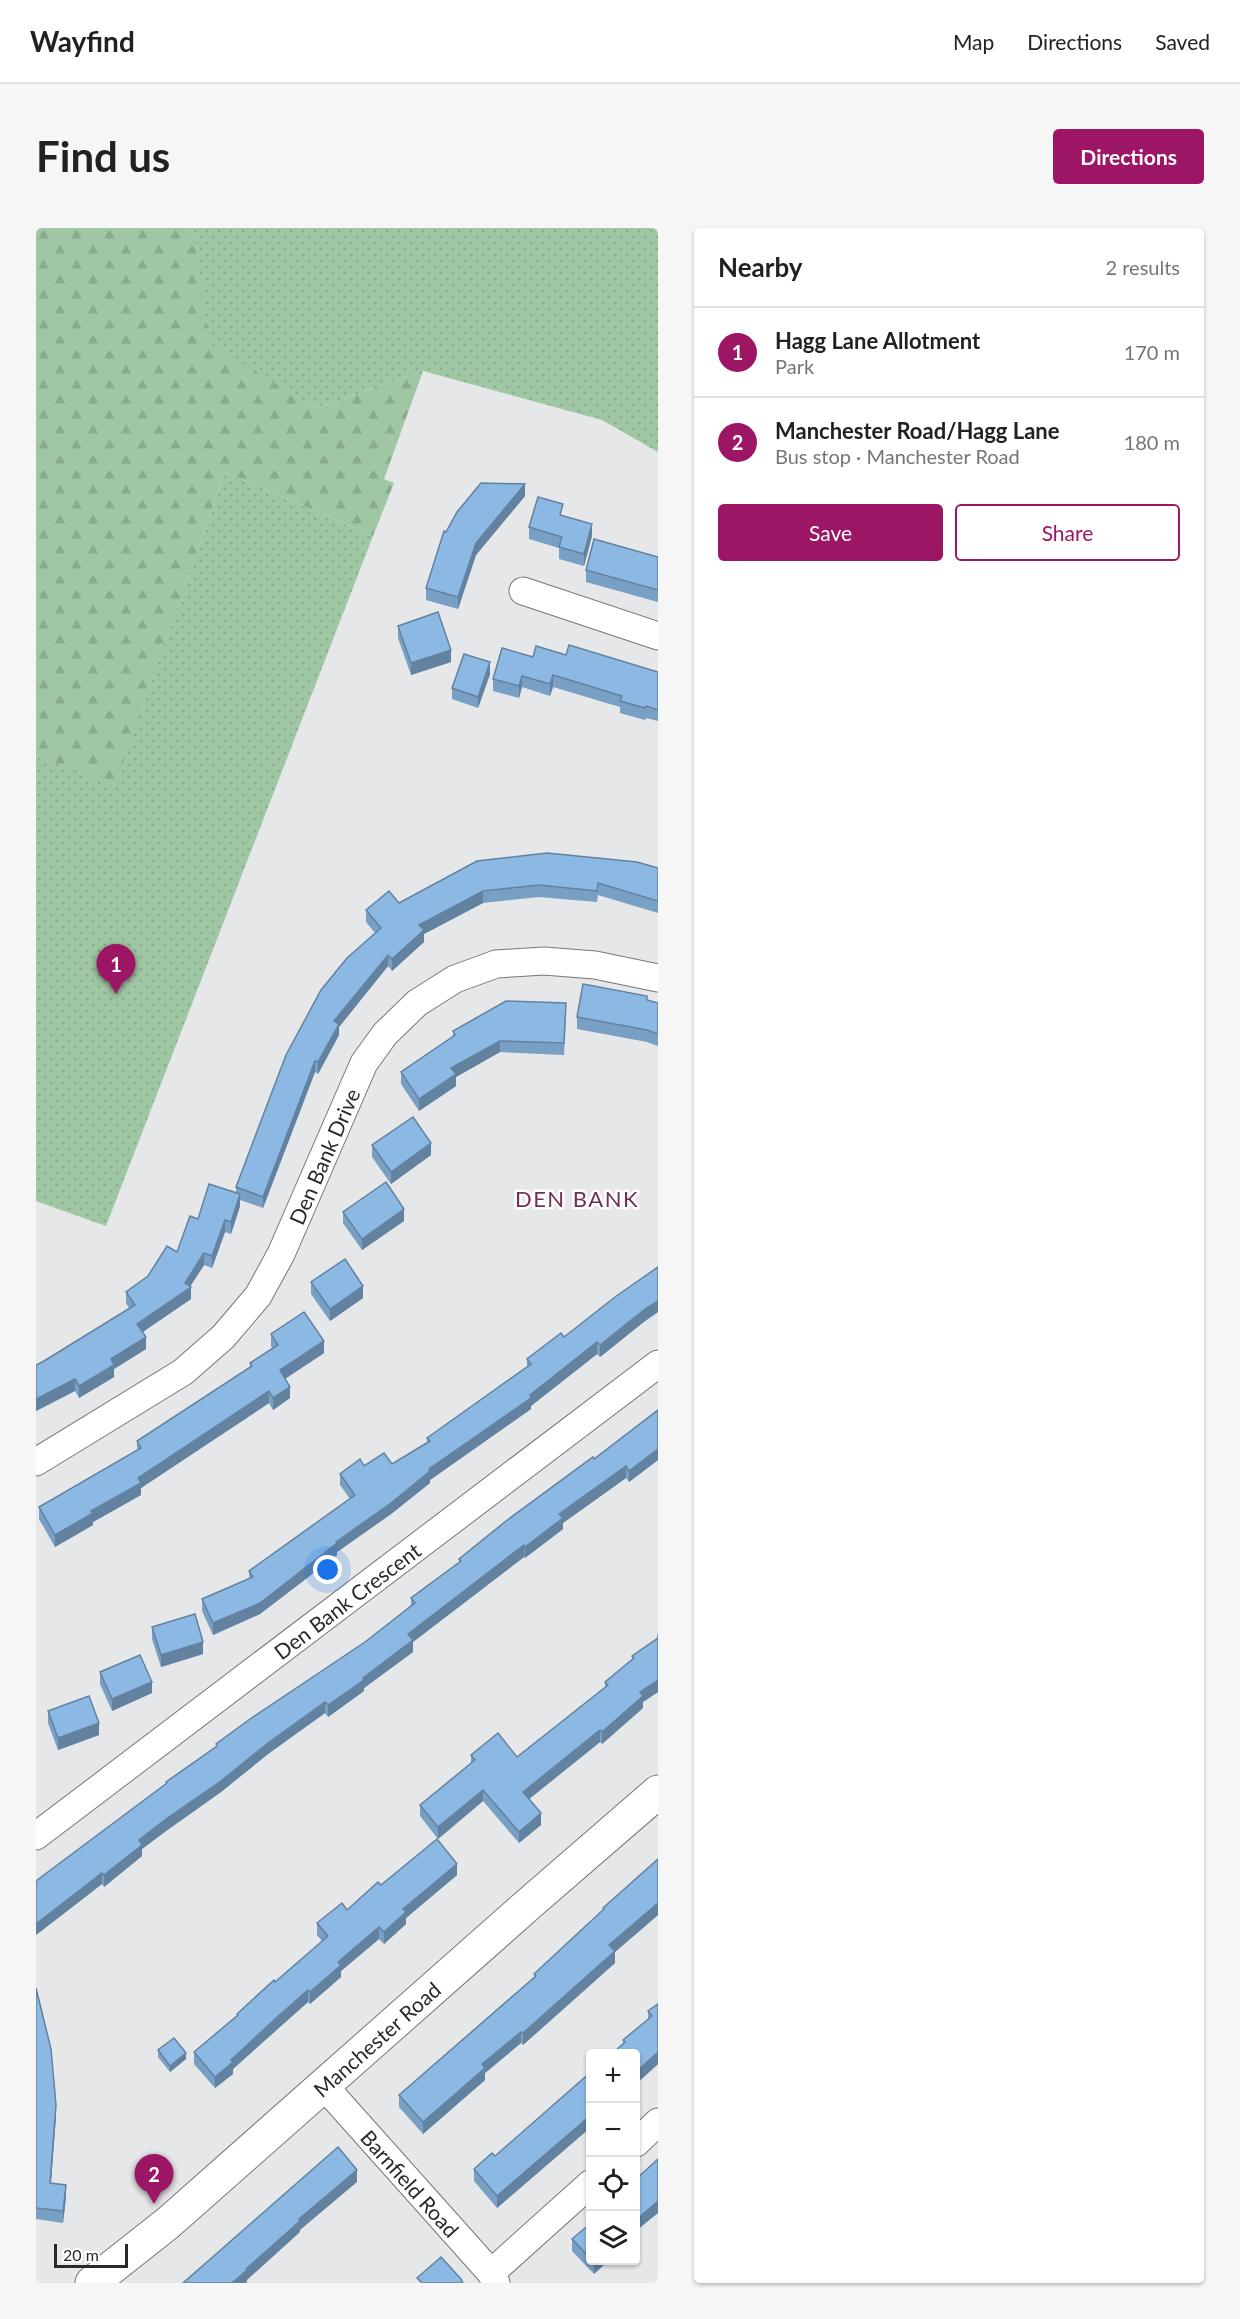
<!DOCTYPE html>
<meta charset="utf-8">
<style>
:root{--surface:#fff;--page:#f6f6f6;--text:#202124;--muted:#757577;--line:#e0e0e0;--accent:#9d1565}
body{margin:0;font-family:Lato,sans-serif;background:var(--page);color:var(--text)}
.controls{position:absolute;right:18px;bottom:18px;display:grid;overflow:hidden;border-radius:6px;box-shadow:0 2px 4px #0004}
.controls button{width:54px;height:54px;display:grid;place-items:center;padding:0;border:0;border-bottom:2px solid var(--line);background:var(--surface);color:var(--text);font:30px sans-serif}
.scale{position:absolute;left:18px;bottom:15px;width:74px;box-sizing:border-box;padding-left:6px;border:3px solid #282929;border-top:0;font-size:16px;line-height:21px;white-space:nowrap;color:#282929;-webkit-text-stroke:4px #fff;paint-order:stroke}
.you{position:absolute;left:292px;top:1342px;width:21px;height:21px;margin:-15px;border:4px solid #fff;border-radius:50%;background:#1a73e8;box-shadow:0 0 0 9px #1a73e833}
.badge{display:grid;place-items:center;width:39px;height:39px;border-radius:50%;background:var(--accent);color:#fff;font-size:20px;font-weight:700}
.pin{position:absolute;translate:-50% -50px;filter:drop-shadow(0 2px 3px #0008)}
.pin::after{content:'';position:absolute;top:32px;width:21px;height:18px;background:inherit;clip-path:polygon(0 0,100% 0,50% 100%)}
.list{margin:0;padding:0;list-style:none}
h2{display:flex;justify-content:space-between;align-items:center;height:78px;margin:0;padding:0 24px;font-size:26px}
h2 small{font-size:20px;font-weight:400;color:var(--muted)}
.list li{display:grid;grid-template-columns:39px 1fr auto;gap:18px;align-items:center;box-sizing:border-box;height:90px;padding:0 24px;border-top:2px solid var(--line)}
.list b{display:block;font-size:22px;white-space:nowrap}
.list p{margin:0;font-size:20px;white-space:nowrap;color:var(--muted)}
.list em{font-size:20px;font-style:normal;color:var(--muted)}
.actions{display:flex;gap:12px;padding:18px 24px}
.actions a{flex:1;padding:14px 0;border:2px solid var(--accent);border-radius:6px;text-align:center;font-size:21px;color:var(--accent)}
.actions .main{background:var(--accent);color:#fff}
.icon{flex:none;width:33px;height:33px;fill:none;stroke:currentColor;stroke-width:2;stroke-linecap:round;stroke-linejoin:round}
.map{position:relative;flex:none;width:622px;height:2055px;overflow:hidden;border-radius:6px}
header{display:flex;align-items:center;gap:36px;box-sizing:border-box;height:84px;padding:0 30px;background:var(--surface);border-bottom:2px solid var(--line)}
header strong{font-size:28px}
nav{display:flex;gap:33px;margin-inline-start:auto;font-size:21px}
.intro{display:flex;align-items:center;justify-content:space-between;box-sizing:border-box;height:144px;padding:0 36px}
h1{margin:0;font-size:42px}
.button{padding:15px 27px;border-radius:6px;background:var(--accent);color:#fff;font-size:21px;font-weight:700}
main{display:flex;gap:36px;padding:0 36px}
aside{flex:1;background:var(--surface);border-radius:6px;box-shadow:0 2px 4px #0004}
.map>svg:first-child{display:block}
.forest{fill:url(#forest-firs)}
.garden{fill:url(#garden-dots)}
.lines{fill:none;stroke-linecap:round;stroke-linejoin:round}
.minor-casing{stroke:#767778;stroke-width:29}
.primary-casing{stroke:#767778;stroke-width:35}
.minor{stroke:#fff;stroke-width:27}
.primary{stroke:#fff;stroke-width:33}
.wall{fill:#789fc4}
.shaded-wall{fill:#6282a0}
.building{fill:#8cb9e4;stroke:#6282a0;stroke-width:1.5}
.labels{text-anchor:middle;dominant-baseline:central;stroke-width:5;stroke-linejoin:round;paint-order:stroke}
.street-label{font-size:21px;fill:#282929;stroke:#fff}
.neighbourhood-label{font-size:22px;letter-spacing:1.5px;fill:#723051;stroke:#fff}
</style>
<header>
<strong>Wayfind</strong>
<nav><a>Map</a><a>Directions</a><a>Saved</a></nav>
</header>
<div class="intro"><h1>Find us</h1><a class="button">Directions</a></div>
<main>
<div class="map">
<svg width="622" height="2055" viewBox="0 0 622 2055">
<defs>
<pattern id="forest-firs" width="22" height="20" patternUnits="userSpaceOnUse" patternTransform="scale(1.5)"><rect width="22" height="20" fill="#a0c7a3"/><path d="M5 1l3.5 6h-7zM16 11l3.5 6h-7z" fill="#8aab8c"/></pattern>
<pattern id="garden-dots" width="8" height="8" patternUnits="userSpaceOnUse" patternTransform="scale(1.5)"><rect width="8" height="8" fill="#a0c7a3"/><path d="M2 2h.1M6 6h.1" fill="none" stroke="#8aab8c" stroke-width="1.8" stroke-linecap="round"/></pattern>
</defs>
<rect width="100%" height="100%" fill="#e6e7e8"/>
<polygon class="forest" points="0,0 157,0 175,115 281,180 387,143 348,251 358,255 337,308 189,244 79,559 0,528"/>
<g class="garden">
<polygon points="157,0 622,0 622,224 566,192 387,143 281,180 174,116"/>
<polygon points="189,244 337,308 70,998 0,973 0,528 79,558"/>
</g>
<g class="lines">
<g class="minor-casing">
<g id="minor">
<polyline points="487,363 622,408"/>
<path id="s1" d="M0,1234L147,1144L187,1109L222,1068L245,1026L328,835L349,806L381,775L419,751L460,736L508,733L559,737L622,750"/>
<path id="s2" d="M0,1608L622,1136"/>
<path id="s3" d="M288,1858L455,2045L460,2055"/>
<polyline points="600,1915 622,1894"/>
<polyline points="455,2045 554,1956"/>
</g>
</g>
<g class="primary-casing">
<g id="primary">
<path id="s4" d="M56,2055L132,1995L495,1674L622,1564"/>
</g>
</g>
<use href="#minor" class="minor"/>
<use href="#primary" class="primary"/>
</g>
<g class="wall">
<polygon points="489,268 440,327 422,381 390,372 390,360 410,304"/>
<polygon points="527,288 556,308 548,338 523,331 523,320 493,311 493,299"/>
<polygon points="622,329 622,374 550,354 550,342"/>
<polygon points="362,398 415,434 375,447 362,410"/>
<polygon points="530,427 622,444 622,493 610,490 609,492 584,485 584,479 517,459 514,468 486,459 483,470 457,463 457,451 497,429"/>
<polygon points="454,446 442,480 416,471 416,460"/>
<polygon points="622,640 622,685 562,667 561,674 503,669 447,675 388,706 388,714 356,743 352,738 303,799 303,807 282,846 279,844 227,980 204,972 204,978 195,1006 189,1004 176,1040 168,1037 154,1059 155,1071 106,1104 110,1121 78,1141 78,1149 43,1170 39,1163 0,1183 0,1137 8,1133 93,1080 90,1075 90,1064 112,1048 141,1024 162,991 200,965 200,959 339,705 330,694 330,682 363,675"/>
<polygon points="611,772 622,775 622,818 611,814 541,801 541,789"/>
<polygon points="530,787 528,827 464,824 420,849 420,858 383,883 365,856 365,844 417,809 417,803"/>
<polygon points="336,917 395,927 355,956 336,929"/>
<polygon points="307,984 368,993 326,1022 307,995"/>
<polygon points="622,1039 622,1084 609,1093 564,1129 561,1126 495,1178 495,1181 394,1252 394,1255 355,1286 301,1324 301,1327 224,1386 177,1407 166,1383 166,1371 213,1350 213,1343 314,1271 304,1257 304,1246 328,1238 356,1236 391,1215 391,1210 491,1139 491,1131 528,1109"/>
<polygon points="275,1054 327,1070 294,1093 275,1066"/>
<polygon points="235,1106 288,1125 249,1151 254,1170 237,1182 233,1175 105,1260 105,1267 57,1294 57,1297 19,1319 3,1291 3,1279 101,1223 101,1213 214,1139 214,1135 236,1120 235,1118"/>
<polygon points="622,1182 622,1232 593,1254 590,1250 527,1295 527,1301 489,1330 488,1329 377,1414 377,1424 328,1460 328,1463 292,1489 289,1485 232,1526 185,1564 130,1603 106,1621 106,1628 68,1659 66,1656 0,1707 130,1556 130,1554 180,1519 180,1516 329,1414 375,1377 375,1370 423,1334 423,1331 558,1231"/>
<polygon points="116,1399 167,1426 125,1439 116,1411"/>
<polygon points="622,1406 622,1464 607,1474 607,1480 566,1516 564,1514 493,1571 505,1597 483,1615 447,1573 402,1611 384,1588 384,1577 435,1535 435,1527 481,1529 569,1459 569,1454 596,1431 596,1428 621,1411 621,1407"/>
<polygon points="64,1444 116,1465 76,1483 64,1456"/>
<polygon points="12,1483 63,1507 22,1522 12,1495"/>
<polygon points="622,1631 622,1687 579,1724 579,1735 487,1817 485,1815 449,1845 449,1852 387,1906 363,1879 363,1867 498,1749 498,1746 567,1682 567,1680"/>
<polygon points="421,1647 370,1690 370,1696 348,1716 343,1711 305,1743 305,1749 274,1776 272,1774 239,1803 197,1841 197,1846 179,1860 158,1836 158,1824 201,1788 201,1786 239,1754 286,1713 281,1707 281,1695 311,1682 345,1657"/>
<polygon points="0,1760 20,1888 15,1955 30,1969 27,1995 0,1991"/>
<polygon points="622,1776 622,1836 600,1856 600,1826 587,1816 587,1812 612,1791 612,1783"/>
<polygon points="122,1822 150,1831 134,1844 122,1829"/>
<polygon points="555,1844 555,1899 461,1980 438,1953 438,1941 459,1928"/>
<polygon points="555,1995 555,2032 573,2032 558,2046 536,2023 536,2011"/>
</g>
<g class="shaded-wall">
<polygon points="489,256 489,268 440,327 422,381 422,369 440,315"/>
<polygon points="556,296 556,308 548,338 548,326"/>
<polygon points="415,422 415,434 375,447 375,435"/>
<polygon points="454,434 454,446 442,480 442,469"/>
<polygon points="517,447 517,459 514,468 514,456"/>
<polygon points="486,448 486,459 483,470 483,458"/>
<polygon points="447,663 447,675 388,706 388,714 356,743 356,731 383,697"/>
<polygon points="352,727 352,738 303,799 303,807 282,846 282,834 298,793"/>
<polygon points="464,813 464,824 420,849 420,858 383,883 383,871 415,840"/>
<polygon points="279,833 279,844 227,980 227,969"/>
<polygon points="395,915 395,927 355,956 355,944"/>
<polygon points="204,966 204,978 195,1006 195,994"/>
<polygon points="368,981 368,993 326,1022 326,1011"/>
<polygon points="189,992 189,1004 176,1040 176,1028"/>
<polygon points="168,1025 168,1037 153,1060 155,1059 155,1071 101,1108 101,1096 149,1055"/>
<polygon points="327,1058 327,1070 294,1093 294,1081"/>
<polygon points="622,1073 622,1084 609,1093 564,1129 564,1117 609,1081"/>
<polygon points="110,1109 110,1121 78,1141 78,1149 43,1170 43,1158 75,1131"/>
<polygon points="288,1113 288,1125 244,1154 244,1142"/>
<polygon points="561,1114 561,1126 495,1178 495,1181 394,1252 394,1255 355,1286 301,1324 301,1327 224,1386 177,1407 177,1395 300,1314 393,1241 494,1167"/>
<polygon points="39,1151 39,1163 0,1183 0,1171"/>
<polygon points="254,1159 254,1170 237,1182 237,1170"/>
<polygon points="233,1163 233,1175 105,1260 105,1267 57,1294 57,1297 19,1319 19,1307 102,1250"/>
<polygon points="622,1221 622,1232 593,1254 593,1243"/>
<polygon points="590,1238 590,1250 527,1295 527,1301 489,1330 489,1319 523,1286"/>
<polygon points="488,1317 488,1329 377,1414 377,1424 328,1460 328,1463 292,1489 292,1477 372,1406"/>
<polygon points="167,1414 167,1426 125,1439 125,1427"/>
<polygon points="622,1452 622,1464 607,1474 607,1480 566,1516 566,1504 604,1464"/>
<polygon points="116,1454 116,1465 76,1483 76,1471"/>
<polygon points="289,1474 289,1485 232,1526 185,1564 130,1603 106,1621 106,1628 68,1659 68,1647 103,1612 130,1591"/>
<polygon points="63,1495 63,1507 22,1522 22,1510"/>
<polygon points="564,1502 564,1514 487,1576 487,1564"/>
<polygon points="447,1562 447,1573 402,1611 402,1599"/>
<polygon points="505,1585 505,1597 483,1615 483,1604"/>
<polygon points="421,1636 421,1647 370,1690 370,1696 348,1716 348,1704 367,1681"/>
<polygon points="66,1645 66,1656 0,1707 0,1696"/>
<polygon points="622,1675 622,1687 579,1724 579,1735 487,1817 487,1805 573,1717"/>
<polygon points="343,1699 343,1711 305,1743 305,1749 274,1776 274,1764 302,1734"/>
<polygon points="272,1762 272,1774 197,1841 197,1846 179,1860 179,1849 195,1832"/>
<polygon points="485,1804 485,1815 449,1845 449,1852 387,1906 387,1894 446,1836"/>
<polygon points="622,1824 622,1836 600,1856 600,1844"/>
<polygon points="150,1825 150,1831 134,1844 134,1838"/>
<polygon points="20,1877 20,1888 14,1967 14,1955"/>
<polygon points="555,1887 555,1899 461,1980 461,1968"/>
<polygon points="321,1942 321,1954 264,2002 264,2004 211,2052 211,2054 210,2055 196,2055 263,1991"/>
<polygon points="30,1957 30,1969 27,1995 27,1983"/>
<polygon points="622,1973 622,1985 601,2002 601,2008 600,2010 600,1992"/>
<polygon points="559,2032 573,2032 558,2046 558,2034"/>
</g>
<g class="building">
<polygon points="445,255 489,256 440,315 422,369 390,360 408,303 410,304 421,284"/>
<polygon points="502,269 527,276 524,287 556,296 548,326 523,319 526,309 493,299"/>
<polygon points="558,311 622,329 622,362 550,342"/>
<polygon points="402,384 415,422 375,435 362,398"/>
<polygon points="533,417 622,444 622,482 610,478 609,480 584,473 586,468 517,447 514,456 486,448 483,458 457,451 466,420 497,429 500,418 530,427"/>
<polygon points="428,426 454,434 442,469 416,460"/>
<polygon points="511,625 601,634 622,640 622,673 562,655 561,663 503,657 447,663 383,697 388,702 356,731 352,727 298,793 303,796 282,834 279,833 227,969 200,959 250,827 285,762 311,730 345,700 330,682 353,663 363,675 441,633"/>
<polygon points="547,756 611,768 611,772 622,775 622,806 611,802 541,789"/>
<polygon points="470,773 530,775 528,815 464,813 415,840 420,846 383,871 365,844 419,807 417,803"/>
<polygon points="377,889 395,915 355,944 336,917"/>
<polygon points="350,954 368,981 326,1011 307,984"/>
<polygon points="173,956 204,966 195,994 189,992 176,1028 168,1025 149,1055 155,1059 101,1096 110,1109 75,1131 78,1137 43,1158 39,1151 0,1171 0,1137 8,1133 99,1077 90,1064 112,1048 131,1018 141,1024 154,988 162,991"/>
<polygon points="309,1031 327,1058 294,1081 275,1054"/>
<polygon points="622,1039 622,1073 609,1081 564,1117 561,1114 494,1167 495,1170 393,1241 394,1243 355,1275 300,1314 301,1315 224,1375 177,1395 166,1371 217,1349 213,1343 319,1267 304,1246 324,1231 328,1238 348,1225 356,1236 394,1213 391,1210 495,1136 491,1131 525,1105 528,1109 579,1069"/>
<polygon points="268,1084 288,1113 244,1142 254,1159 237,1170 233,1163 102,1250 105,1255 55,1283 57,1285 19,1307 3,1279 105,1220 101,1213 216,1138 214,1135 242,1117 235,1106"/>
<polygon points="622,1182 622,1221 593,1243 590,1238 523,1286 527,1290 489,1319 488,1317 372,1406 377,1412 327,1450 328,1452 292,1477 289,1474 232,1515 185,1553 130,1591 103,1612 106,1617 68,1647 66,1645 0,1696 0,1653 131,1555 130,1554 181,1518 180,1516 214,1491 329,1414 379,1375 375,1370 425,1333 423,1331 470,1293 557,1229 558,1231"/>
<polygon points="159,1386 167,1414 125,1427 116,1399"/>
<polygon points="622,1410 622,1452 604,1464 607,1468 566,1504 564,1502 487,1564 505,1585 483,1604 447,1562 402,1599 384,1577 439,1532 435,1527 462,1505 481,1529 572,1457 569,1454 598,1430 596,1428"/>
<polygon points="104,1427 116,1454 76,1471 64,1444"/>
<polygon points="53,1468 63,1495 22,1510 12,1483"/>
<polygon points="401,1611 421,1636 367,1681 370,1684 348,1704 343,1699 302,1734 305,1737 274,1764 272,1762 239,1791 195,1832 197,1834 179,1849 158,1824 202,1787 201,1786 238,1752 239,1754 292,1708 281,1695 306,1675 311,1682 342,1654 345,1657"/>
<polygon points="622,1631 622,1675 573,1717 579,1723 487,1805 485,1804 446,1836 449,1840 387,1894 363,1867 500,1748 498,1746 568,1681 567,1680"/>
<polygon points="0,1760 15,1821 20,1877 14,1955 30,1957 27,1983 0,1980"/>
<polygon points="622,1776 622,1824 600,1844 600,1826 576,1826 589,1814 587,1812 616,1788 612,1783"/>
<polygon points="138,1810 150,1825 134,1838 122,1822"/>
<polygon points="555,1844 555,1887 461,1968 438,1941 456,1925 459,1928"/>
<polygon points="302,1919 321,1942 263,1991 264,1993 210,2041 211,2042 196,2055 147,2055"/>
<polygon points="622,1931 622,1973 600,1992 600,1951"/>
<polygon points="555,1995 555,2031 536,2011"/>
<polygon points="405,2029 425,2051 427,2055 386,2055 381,2050"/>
</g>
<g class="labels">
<g class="street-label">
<text stroke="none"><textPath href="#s1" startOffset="434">Den Bank Drive</textPath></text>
<text stroke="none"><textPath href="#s2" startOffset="390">Den Bank Crescent</textPath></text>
<text stroke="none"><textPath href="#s4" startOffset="375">Manchester Road</textPath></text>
<text stroke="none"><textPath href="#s3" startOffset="130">Barnfield Road</textPath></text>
</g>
<g class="neighbourhood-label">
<text x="541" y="970">DEN BANK</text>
</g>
</g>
</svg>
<div class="controls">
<button>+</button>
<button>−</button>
<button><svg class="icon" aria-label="locate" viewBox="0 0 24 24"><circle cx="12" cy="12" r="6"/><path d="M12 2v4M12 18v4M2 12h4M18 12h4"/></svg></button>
<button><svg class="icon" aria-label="layers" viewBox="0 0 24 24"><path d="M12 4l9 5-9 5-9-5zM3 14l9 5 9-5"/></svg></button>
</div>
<div class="scale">20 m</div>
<div class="you"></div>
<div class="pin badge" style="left:80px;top:766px">1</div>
<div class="pin badge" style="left:118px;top:1976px">2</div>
</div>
<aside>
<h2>Nearby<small>2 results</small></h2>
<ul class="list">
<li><span class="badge">1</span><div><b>Hagg Lane Allotment</b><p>Park</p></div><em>170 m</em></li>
<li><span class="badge">2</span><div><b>Manchester Road/Hagg Lane</b><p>Bus stop · Manchester Road</p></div><em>180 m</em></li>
</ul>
<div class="actions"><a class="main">Save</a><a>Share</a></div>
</aside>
</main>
